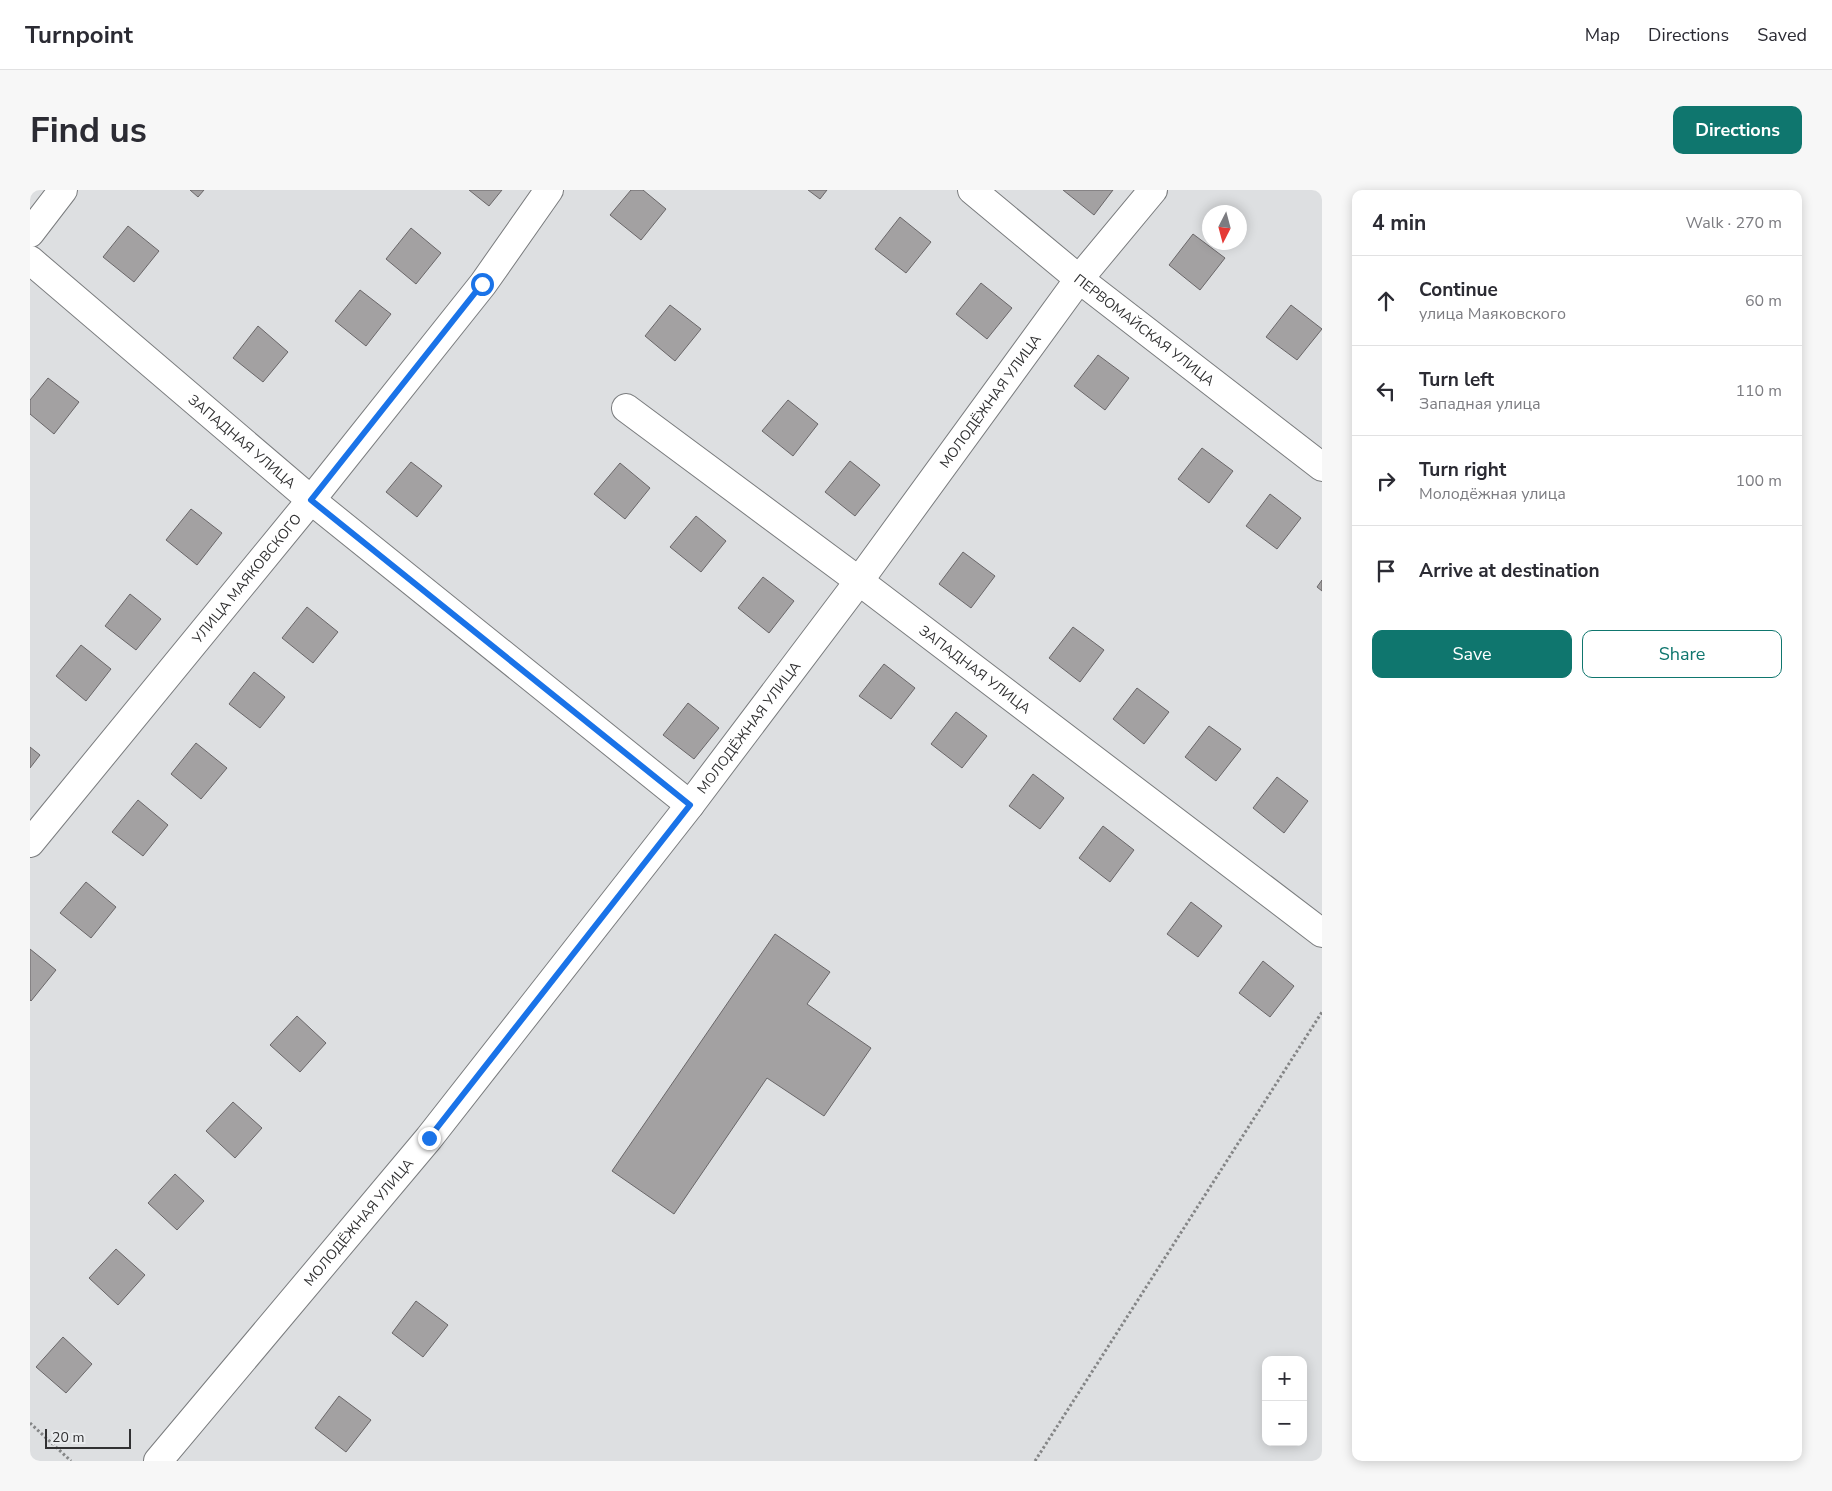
<!DOCTYPE html>
<meta charset="utf-8">
<style>
:root{--surface:#fff;--page:#f7f7f7;--text:#2b2b33;--muted:#7c7c81;--line:#e1e1e2;--accent:#0f766e}
body{margin:0;font-family:"Nunito Sans",sans-serif;background:var(--page);color:var(--text)}
.controls{position:absolute;right:15px;bottom:15px;display:grid;overflow:hidden;border-radius:10px;box-shadow:0 2px 12px #0003}
.controls button{width:45px;height:45px;display:grid;place-items:center;padding:0;border:0;border-bottom:1px solid var(--line);background:var(--surface);color:var(--text);font:25px sans-serif}
.compass{position:absolute;left:1172px;top:15px;width:45px;height:45px;border-radius:50%;background:var(--surface);box-shadow:0 2px 12px #0003;rotate:186deg}
.scale{position:absolute;left:15px;bottom:12px;width:86px;box-sizing:border-box;padding-left:5px;border:2px solid #313132;border-top:0;font-size:14px;line-height:18px;white-space:nowrap;color:#313132;-webkit-text-stroke:4px #eaecee;paint-order:stroke}
.stop{position:absolute;width:15px;height:15px;margin:-11px;border:4px solid #1a73e8;border-radius:50%;background:#fff}
.stop.end{background:#1a73e8;border-color:#fff;box-shadow:0 1px 5px #0008}
.list{margin:0;padding:0;list-style:none}
h2{display:flex;justify-content:space-between;align-items:center;height:65px;margin:0;padding:0 20px;font-size:21px}
h2 small{font-size:16px;font-weight:400;color:var(--muted)}
.list li{display:grid;grid-template-columns:32px 1fr auto;gap:15px;align-items:center;box-sizing:border-box;height:90px;padding:0 20px;border-top:1px solid var(--line)}
.list b{display:block;font-size:19px;white-space:nowrap}
.list p{margin:0;font-size:16px;white-space:nowrap;color:var(--muted)}
.list em{font-size:16px;font-style:normal;color:var(--muted)}
.actions{display:flex;gap:10px;padding:15px 20px}
.actions a{flex:1;padding:11px 0;border:1px solid var(--accent);border-radius:10px;text-align:center;font-size:18px;color:var(--accent)}
.actions .main{background:var(--accent);color:#fff}
.icon{flex:none;width:28px;height:28px;fill:none;stroke:currentColor;stroke-width:2;stroke-linecap:round;stroke-linejoin:round}
.map{position:relative;flex:none;width:1292px;height:1271px;overflow:hidden;border-radius:10px}
header{display:flex;align-items:center;gap:30px;box-sizing:border-box;height:70px;padding:0 25px;background:var(--surface);border-bottom:1px solid var(--line)}
header strong{font-size:24px}
nav{display:flex;gap:28px;margin-inline-start:auto;font-size:18px}
.intro{display:flex;align-items:center;justify-content:space-between;box-sizing:border-box;height:120px;padding:0 30px}
h1{margin:0;font-size:35px}
.button{padding:12px 22px;border-radius:10px;background:var(--accent);color:#fff;font-size:18px;font-weight:700}
main{display:flex;gap:30px;padding:0 30px}
aside{flex:1;background:var(--surface);border-radius:10px;box-shadow:0 2px 12px #0003}
.map>svg:first-child{display:block}
.building{fill:#a3a1a2;stroke:#6a6769}
.lines{fill:none;stroke-linecap:round;stroke-linejoin:round}
.minor-casing{stroke:#7a7c7e;stroke-width:30}
.path{stroke:#848586;stroke-width:3;stroke-dasharray:2.5 2.5;stroke-linecap:butt}
.minor{stroke:#fff;stroke-width:28}
.route{stroke:#1a73e8;stroke-width:6}
.labels{text-anchor:middle;dominant-baseline:central;stroke-width:4;stroke-linejoin:round;paint-order:stroke}
.street-label{font-size:14px;fill:#313132;stroke:#eaecee}
</style>
<header>
<strong>Turnpoint</strong>
<nav><a>Map</a><a>Directions</a><a>Saved</a></nav>
</header>
<div class="intro"><h1>Find us</h1><a class="button">Directions</a></div>
<main>
<div class="map">
<svg width="1292" height="1271" viewBox="0 0 1292 1271">
<rect width="100%" height="100%" fill="#dddfe1"/>
<g class="building">
<polygon points="160,0 174,0 168,7"/>
<polygon points="439,0 472,0 459,16"/>
<polygon points="601,0 613,0 636,19 611,50 580,25"/>
<polygon points="778,0 797,0 790,9"/>
<polygon points="1033,0 1083,0 1064,25"/>
<polygon points="870,27 901,52 876,83 845,59"/>
<polygon points="98,36 129,61 104,92 73,67"/>
<polygon points="381,38 411,63 386,94 356,69"/>
<polygon points="1163,44 1195,68 1170,100 1139,75"/>
<polygon points="951,93 982,118 957,149 926,124"/>
<polygon points="330,100 361,124 336,156 305,131"/>
<polygon points="640,115 671,139 645,171 615,146"/>
<polygon points="1261,115 1292,139 1267,170 1236,147"/>
<polygon points="228,136 258,162 233,192 203,168"/>
<polygon points="1068,165 1099,188 1075,220 1044,196"/>
<polygon points="18,188 49,212 24,244 0,224 0,210"/>
<polygon points="758,210 788,234 763,266 732,241"/>
<polygon points="1172,258 1203,281 1179,313 1148,289"/>
<polygon points="820,271 850,295 825,326 795,302"/>
<polygon points="381,272 412,296 387,327 356,302"/>
<polygon points="590,273 620,298 595,329 564,304"/>
<polygon points="1240,304 1271,328 1247,359 1216,336"/>
<polygon points="161,319 192,343 167,375 136,350"/>
<polygon points="666,326 696,351 671,382 640,357"/>
<polygon points="933,362 965,386 941,418 909,394"/>
<polygon points="733,387 764,411 739,443 708,418"/>
<polygon points="1292,390 1292,401 1287,397"/>
<polygon points="100,404 131,429 106,460 75,436"/>
<polygon points="277,417 308,442 283,473 252,448"/>
<polygon points="1043,437 1074,460 1050,492 1019,468"/>
<polygon points="51,455 81,479 56,511 26,486"/>
<polygon points="854,474 885,498 861,529 829,506"/>
<polygon points="224,482 255,507 230,538 199,514"/>
<polygon points="1107,498 1139,522 1114,554 1083,529"/>
<polygon points="658,513 689,538 664,569 633,545"/>
<polygon points="926,522 957,546 932,578 901,554"/>
<polygon points="1179,536 1211,559 1186,591 1155,567"/>
<polygon points="166,553 197,578 171,609 141,584"/>
<polygon points="0,557 10,565 0,578"/>
<polygon points="1003,584 1034,608 1010,639 979,616"/>
<polygon points="1247,587 1278,611 1254,643 1223,618"/>
<polygon points="108,610 138,635 113,666 82,642"/>
<polygon points="1073,636 1104,660 1080,692 1049,668"/>
<polygon points="56,692 86,717 61,748 30,723"/>
<polygon points="1161,712 1192,736 1168,767 1137,744"/>
<polygon points="745,744 800,782 777,814 841,858 794,926 737,888 644,1024 582,981"/>
<polygon points="0,759 26,780 1,811 0,810"/>
<polygon points="1233,771 1264,796 1240,827 1209,803"/>
<polygon points="267,826 296,853 270,882 240,855"/>
<polygon points="203,912 232,938 205,968 176,941"/>
<polygon points="145,984 174,1011 147,1040 118,1013"/>
<polygon points="86,1059 115,1085 88,1115 59,1088"/>
<polygon points="386,1111 418,1135 393,1167 362,1143"/>
<polygon points="33,1147 62,1174 36,1203 6,1177"/>
<polygon points="309,1206 341,1230 316,1262 285,1238"/>
</g>
<g class="lines">
<g class="minor-casing">
<g id="minor">
<path id="s1" d="M942,0L1049,89L1292,277"/>
<polyline points="0,43 33,0"/>
<path id="s2" d="M0,70L281,310L660,615"/>
<path id="s3" d="M596,218L829,391L1292,743"/>
<path id="s4" d="M0,653L281,310L453,94L519,0"/>
<path id="s5" d="M128,1271L399,948L660,615L829,391L1049,89L1123,0"/>
</g>
</g>
<g class="path">
<polyline points="0,1233 41,1271"/>
<polyline points="1005,1271 1292,822"/>
</g>
<use href="#minor" class="minor"/>
</g>
<g class="lines">
<polyline class="route" points="399,948 660,615 281,310 452,94"/>
</g>
<g class="labels">
<g class="street-label">
<text stroke="none"><textPath href="#s1" startOffset="222">ПЕРВОМАЙСКАЯ УЛИЦА</textPath></text>
<text stroke="none"><textPath href="#s5" startOffset="1348">МОЛОДЁЖНАЯ УЛИЦА</textPath></text>
<text stroke="none"><textPath href="#s2" startOffset="279">ЗАПАДНАЯ УЛИЦА</textPath></text>
<text stroke="none"><textPath href="#s4" startOffset="342">УЛИЦА МАЯКОВСКОГО</textPath></text>
<text stroke="none"><textPath href="#s3" startOffset="436">ЗАПАДНАЯ УЛИЦА</textPath></text>
<text stroke="none"><textPath href="#s5" startOffset="942">МОЛОДЁЖНАЯ УЛИЦА</textPath></text>
<text stroke="none"><textPath href="#s5" startOffset="312">МОЛОДЁЖНАЯ УЛИЦА</textPath></text>
</g>
</g>
</svg>
<div class="controls">
<button>+</button>
<button>−</button>
</div>
<svg class="compass" viewBox="-18 -18 36 36"><path d="M0-13l5 13h-10z" fill="#e53935"/><path d="M0 13l5-13h-10z" fill="#7c7c81"/></svg>
<div class="scale">20 m</div>
<div class="stop" style="left:452px;top:94px"></div>
<div class="stop end" style="left:399px;top:948px"></div>
</div>
<aside>
<h2>4 min<small>Walk · 270 m</small></h2>
<ul class="list">
<li><svg class="icon" aria-label="ahead" viewBox="0 0 24 24"><path d="M12 20V5M6 11l6-6 6 6"/></svg><div><b>Continue</b><p>улица Маяковского</p></div><em>60 m</em></li>
<li><svg class="icon" aria-label="left" viewBox="0 0 24 24"><path d="M17 20v-9H6M10 6l-5 5 5 5"/></svg><div><b>Turn left</b><p>Западная улица</p></div><em>110 m</em></li>
<li><svg class="icon" aria-label="right" viewBox="0 0 24 24"><path d="M7 20v-9h11M14 6l5 5-5 5"/></svg><div><b>Turn right</b><p>Молодёжная улица</p></div><em>100 m</em></li>
<li><svg class="icon" aria-label="arrive" viewBox="0 0 24 24"><path d="M6 21V4h12l-3 4 3 4H6"/></svg><div><b>Arrive at destination</b></div></li>
</ul>
<div class="actions"><a class="main">Save</a><a>Share</a></div>
</aside>
</main>
